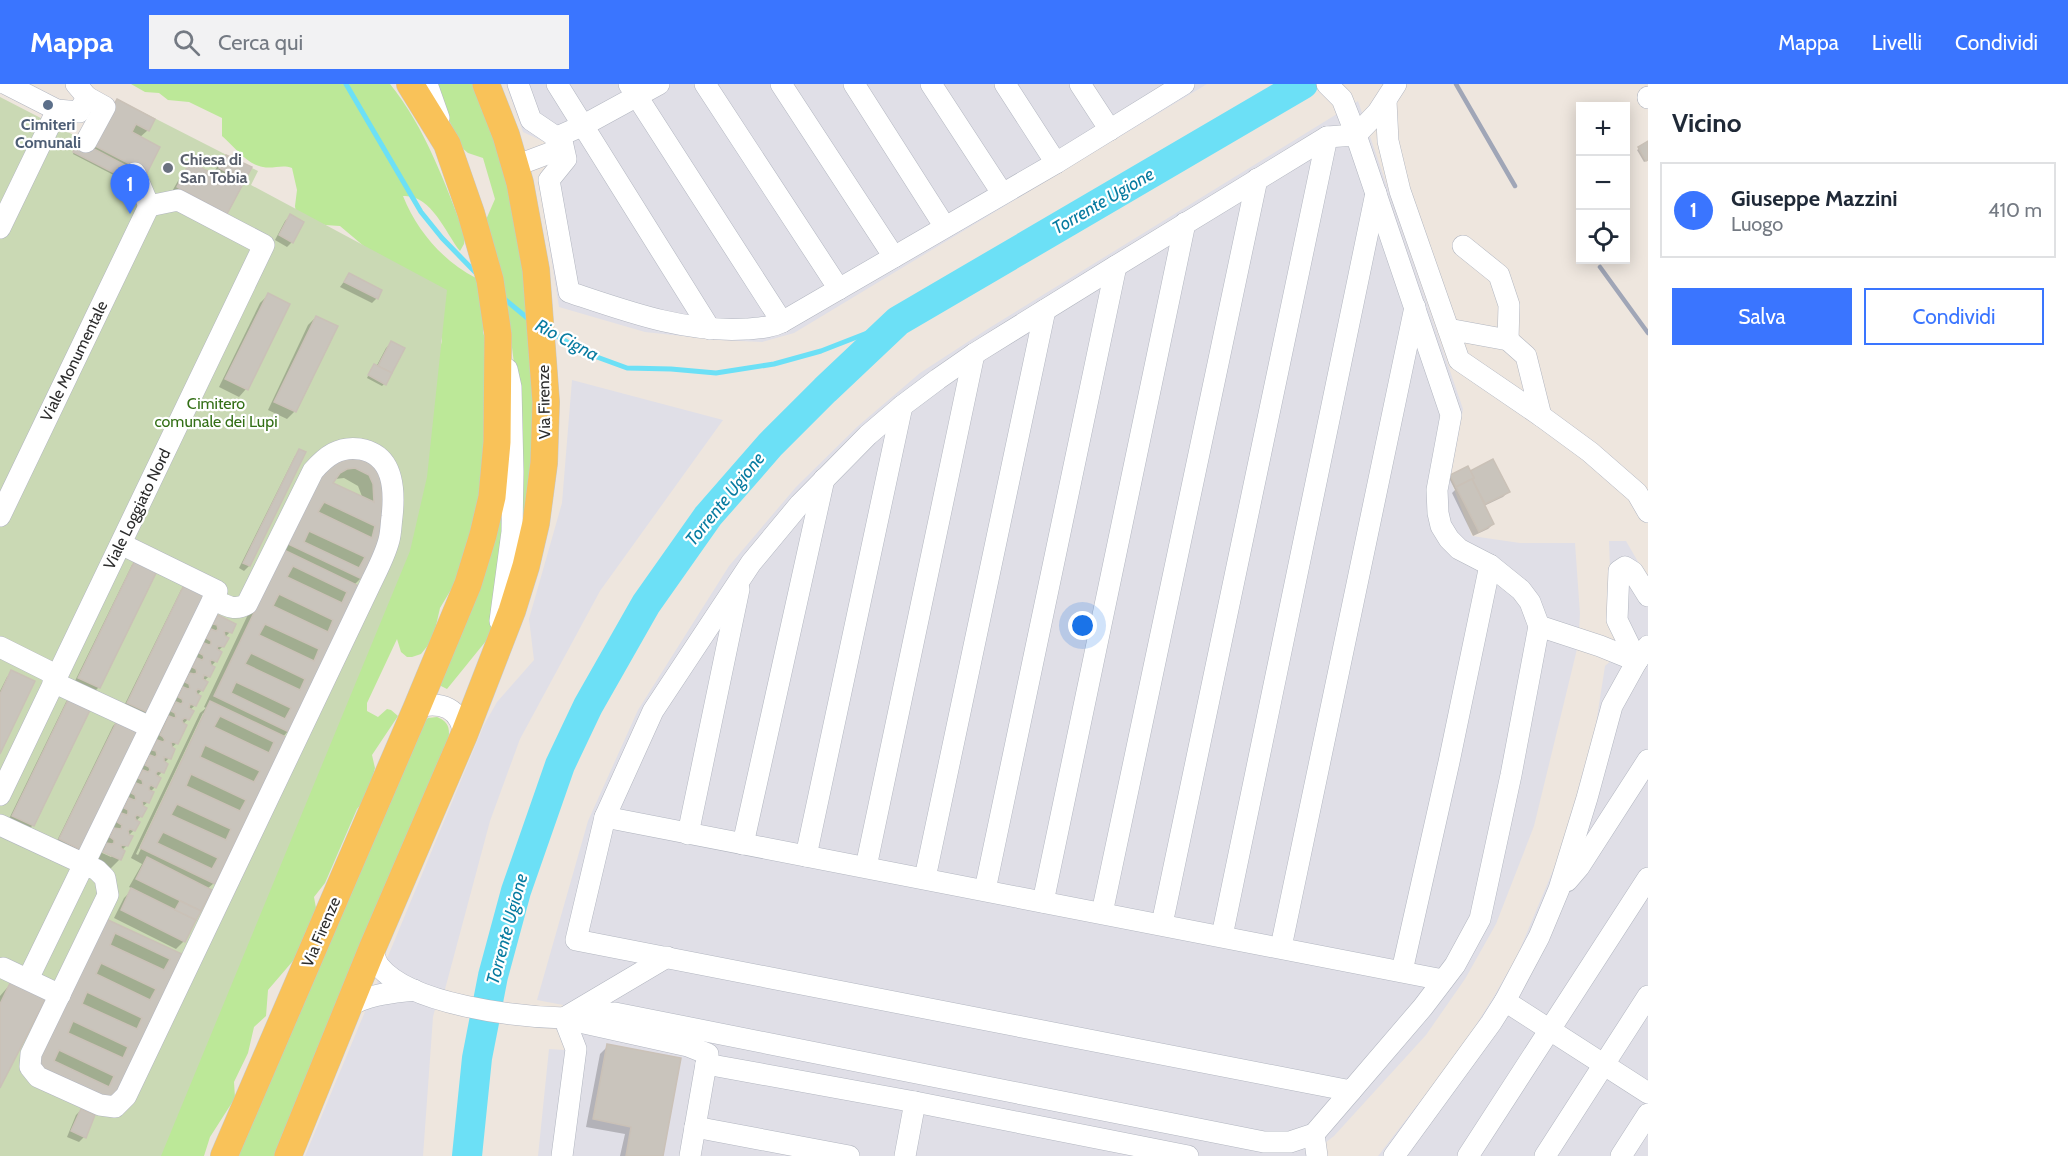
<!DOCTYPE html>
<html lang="it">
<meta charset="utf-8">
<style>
:root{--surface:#fff;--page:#f2f2f3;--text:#1f2937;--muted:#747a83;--line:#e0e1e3;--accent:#3a75ff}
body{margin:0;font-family:Cabin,sans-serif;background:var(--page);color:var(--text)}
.controls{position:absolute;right:18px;top:18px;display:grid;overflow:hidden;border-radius:0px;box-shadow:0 3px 15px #0003}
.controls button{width:54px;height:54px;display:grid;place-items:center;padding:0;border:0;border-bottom:2px solid var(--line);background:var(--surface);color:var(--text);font:30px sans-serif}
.you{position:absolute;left:1083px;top:542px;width:21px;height:21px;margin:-15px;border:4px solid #fff;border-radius:50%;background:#1a73e8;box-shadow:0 0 0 9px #1a73e833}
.badge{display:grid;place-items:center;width:39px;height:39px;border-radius:50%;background:var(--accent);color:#fff;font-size:20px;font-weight:700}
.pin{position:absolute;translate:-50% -50px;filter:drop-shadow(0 2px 3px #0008)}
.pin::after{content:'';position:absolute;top:32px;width:21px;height:18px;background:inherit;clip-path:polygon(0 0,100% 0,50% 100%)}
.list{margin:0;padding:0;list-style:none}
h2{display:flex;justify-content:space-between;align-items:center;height:78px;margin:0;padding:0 24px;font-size:26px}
h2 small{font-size:20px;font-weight:400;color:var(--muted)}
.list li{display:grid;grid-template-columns:39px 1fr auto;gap:18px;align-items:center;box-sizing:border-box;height:96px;margin:0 12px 12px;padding:0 12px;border:2px solid var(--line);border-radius:0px}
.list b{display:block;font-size:22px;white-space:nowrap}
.list p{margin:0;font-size:20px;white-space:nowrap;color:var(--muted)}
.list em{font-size:20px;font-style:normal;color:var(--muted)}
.actions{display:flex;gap:12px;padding:18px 24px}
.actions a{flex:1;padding:14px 0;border:2px solid var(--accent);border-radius:0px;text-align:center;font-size:21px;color:var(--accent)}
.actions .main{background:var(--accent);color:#fff}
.icon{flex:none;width:33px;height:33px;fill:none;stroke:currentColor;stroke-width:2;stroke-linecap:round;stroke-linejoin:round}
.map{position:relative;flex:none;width:1648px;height:1072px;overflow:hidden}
header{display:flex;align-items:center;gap:36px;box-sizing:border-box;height:84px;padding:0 30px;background:var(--accent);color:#fff}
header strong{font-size:28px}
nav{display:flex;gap:33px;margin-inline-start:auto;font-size:21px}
.search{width:420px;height:54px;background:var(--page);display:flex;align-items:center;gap:15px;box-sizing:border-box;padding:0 21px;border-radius:0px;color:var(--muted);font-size:22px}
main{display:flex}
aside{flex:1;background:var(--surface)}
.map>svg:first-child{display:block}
.industrial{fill:#e0dfe7}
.green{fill:#bce898}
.cemetery{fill:#cad9b4}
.shadow{fill:#0003;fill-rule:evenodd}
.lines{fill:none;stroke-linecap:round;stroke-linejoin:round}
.stream{stroke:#6ce0f6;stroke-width:5}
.river{stroke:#6ce0f6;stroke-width:30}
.building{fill:#c9c4bc;stroke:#cac1b7;stroke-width:1.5;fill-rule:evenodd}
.minor-casing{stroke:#b2b6c0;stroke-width:22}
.major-casing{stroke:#c8c8c8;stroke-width:28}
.minor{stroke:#fff;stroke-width:21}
.major{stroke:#f9c259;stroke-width:27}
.rail{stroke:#a0a6b7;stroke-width:4.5}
.service-dot{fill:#5c6f8a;stroke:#fff;stroke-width:2}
.worship-dot{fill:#6b7280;stroke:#fff;stroke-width:2}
.labels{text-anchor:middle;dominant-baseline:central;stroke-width:4.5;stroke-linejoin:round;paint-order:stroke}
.service-label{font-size:16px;font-weight:bold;fill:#4e5e75;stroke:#fff}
.worship-label{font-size:16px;font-weight:bold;fill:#5b616d;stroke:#fff;text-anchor:start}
.street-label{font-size:16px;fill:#2c2c2c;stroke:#fff}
.park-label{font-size:16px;fill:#336f16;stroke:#fff}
.water-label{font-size:18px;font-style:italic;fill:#077ba0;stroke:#fff}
</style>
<header>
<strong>Mappa</strong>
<div class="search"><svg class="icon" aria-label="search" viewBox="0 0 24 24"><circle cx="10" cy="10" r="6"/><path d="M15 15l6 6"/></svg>Cerca qui</div>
<nav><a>Mappa</a><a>Livelli</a><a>Condividi</a></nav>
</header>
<main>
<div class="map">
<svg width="1648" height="1072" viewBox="0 0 1648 1072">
<rect width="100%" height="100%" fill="#eee6de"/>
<g class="industrial">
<polygon points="506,0 1207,0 794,249 762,258 719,256 645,248 559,223 539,96 554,80 549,60 523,48"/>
<polygon points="1358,17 1463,325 1450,395 1472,452 1520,459 1575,459 1580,530 1578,561 1534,742 1496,840 1465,895 1426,951 1334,1052 1308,1072 538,1072 549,965 565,966 566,951 556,946 563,921 537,916 588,737 638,626 729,482 796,403 858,342 920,289 986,246"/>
<polygon points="572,296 723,336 600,507 520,655 490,737 444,909 439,910 433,933 423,1072 305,1072 484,641 497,618 534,576 529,535 562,419"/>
<polygon points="1609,457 1626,457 1648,495 1648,1072 1378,1072 1462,963 1493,914 1517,872 1557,777 1585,685 1596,640 1605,582 1614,574 1623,560 1611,514"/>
</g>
<g class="green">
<path d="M131,0H390C425,43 445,99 465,151L464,160L460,167C445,148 431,110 403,112C417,147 443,177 476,194L483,220V248L491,275L483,432L455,499L440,524L433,555L421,570L412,573H407L401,568L397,555L367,619V627L378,633L387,625L391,626L398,632L372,671L375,684L370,703L366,714L357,725L325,799L314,813L316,824L298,871L268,906L266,932L254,943L248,969L234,998L235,1014L210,1053L204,1072H0V1013L439,267L442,257L441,249L372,169L340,142L325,141L296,130L295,122L297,106L292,84C282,80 274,85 263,83C246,80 235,63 222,52V34L189,18L168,16L159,9L145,8Z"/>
<polygon points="433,0 479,0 527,162 538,384 518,455 518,311 508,232 485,138 495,115 483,74 468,69 461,63"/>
<polygon points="505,407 498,503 490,552 447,605 437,600"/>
<path d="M437,633C450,638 450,646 448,659L279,1072H238L420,643L428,634Z"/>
</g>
<polygon class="cemetery" points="0,13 93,61 117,15 258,87 251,101 447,206 427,393 410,467 161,1072 0,1072"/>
<g class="shadow">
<polygon points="117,17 148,46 139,54 129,99 73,70 77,61"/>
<polygon points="1648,59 1648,76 1644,78 1637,66"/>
<polygon points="227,72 250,84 226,129 170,111 183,88 190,80 212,91 219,80"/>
<polygon points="290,132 292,158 287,163 275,156 285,137"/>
<polygon points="349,191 377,214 372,219 340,203"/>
<polygon points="268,211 246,305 239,313 219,303 260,219"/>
<polygon points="316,233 295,327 287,335 268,326 308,241"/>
<polygon points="391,259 384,300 382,302 367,294 372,284 376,283 386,264"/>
<polygon points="300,367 304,369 249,482 244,487 239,484 295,372"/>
<path d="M365,375L386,417L377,460L361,494L354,501L288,647L283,653L214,799L207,805L210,806L184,857L176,865L114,834L124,814L133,805L129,803L142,780L131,774L200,629L206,624L204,623L273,478L317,397ZM344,394L358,402L363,415L331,400L335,395ZM203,629H206L138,771L136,770Z"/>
<polygon points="1470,389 1508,408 1503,413 1484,422 1493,440 1488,445 1473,452 1452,409 1455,406 1449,394"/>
<polygon points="137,476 99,603 94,608 74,599 132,481"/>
<polygon points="186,501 148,628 143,633 123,624 181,506"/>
<polygon points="218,533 230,548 225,553 223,562 218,567 216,577 211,582 209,592 204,597 202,606 196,612 195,621 190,626 188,635 182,641 177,659 171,664 169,674 164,679 162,688 157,693 155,703 150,708 148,718 142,723 141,732 135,738 134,746 128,752 127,761 122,766 123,767 119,776 109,786 93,778 100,768 111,773 113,771 100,764 207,543"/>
<polygon points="12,588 0,667 0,607 7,593"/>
<polygon points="70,613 33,741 28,746 8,737 66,618"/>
<polygon points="118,637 80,765 75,770 55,761 113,642"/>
<polygon points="106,836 180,871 101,1026 27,992"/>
<polygon points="13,897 0,1001 0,912"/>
<polygon points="608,962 661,1072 620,1072 625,1050 586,1043 600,970"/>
<polygon points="81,1026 84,1053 79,1058 67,1053 76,1031"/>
</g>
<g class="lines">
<g class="stream">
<polyline points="346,0 421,128 442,154 477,190"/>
<polyline points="502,213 531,237"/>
<polyline points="550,248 586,269 627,284 671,285 716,289 774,280 821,267 898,237"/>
</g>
<polyline class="river" points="467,1072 477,974 493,892 516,807 560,681 588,622 646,520 708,432 770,361 825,306 898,237 1303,0"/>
</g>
<g class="building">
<polygon points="117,15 155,35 149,47 136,40 132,48 160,63 147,89 93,61"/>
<polygon points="79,57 138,88 132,98 73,68"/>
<polygon points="1648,57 1648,76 1646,77 1638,63"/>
<polygon points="226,71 252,83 227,130 177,103 190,78 223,95 227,88 219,84"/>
<polygon points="290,130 304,138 293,159 279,151"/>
<polygon points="349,189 382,206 378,215 344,198"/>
<polygon points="268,209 290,220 248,306 225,295"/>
<polygon points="316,232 338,242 296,328 274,318"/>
<polygon points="391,257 405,264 392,289 378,282"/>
<polygon points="374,280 392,289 386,301 368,291"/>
<polygon points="299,365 306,368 250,482 243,479"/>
<path d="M345,372L366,373L386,398L378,460L362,495L288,460L314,405L327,384ZM355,384L369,391L373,400L374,418L333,399L340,389L347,385ZM324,418L375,442L372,454L318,428ZM309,447L365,473L359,484L304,458Z"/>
<polygon points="1493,375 1510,408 1485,420 1472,395 1474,394 1470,387"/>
<polygon points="1468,382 1474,394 1456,403 1450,391"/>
<polygon points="1472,395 1494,440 1479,448 1456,403"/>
<path d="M284,466L359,502L289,648L214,612ZM293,482L347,508L342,519L287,493ZM279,510L333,536L328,548L273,522ZM265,540L319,565L314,577L259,551ZM251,569L305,595L300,606L245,580ZM236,598L291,624L285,635L231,609Z"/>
<polygon points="136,474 158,485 100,604 78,594"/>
<polygon points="185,499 207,510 149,629 127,619"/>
<polygon points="218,531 236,540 232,549 226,547 224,548 225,552 229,554 224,563 218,562 217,565 222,568 217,578 212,576 210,577 211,581 215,583 210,593 204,591 203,595 208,598 203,607 198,605 196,607 197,610 201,612 196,622 190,620 189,624 194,627 189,636 185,634 182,636 183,639 187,641 178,660 173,658 171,659 172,663 175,665 171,675 164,673 164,677 168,680 164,689 158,687 156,689 156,691 161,694 156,704 151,701 149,703 149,706 154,708 149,719 144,717 142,718 143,722 147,724 142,733 137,731 135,733 136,736 140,738 135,747 130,745 128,747 129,751 133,752 128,762 121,761 121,764 125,767 121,776 103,768 107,759 112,760 114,759 114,756 110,753 114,744 121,745 122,741 117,738 121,729 127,731 128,729 128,726 124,724 129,714 134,716 136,715 135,711 131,709 136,699 141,701 143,700 142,696 138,694 143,686 148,688 150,686 149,683 145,681 150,671 155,673 157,671 156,667 152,666 157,656 163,658 165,656 163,653 160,651 169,632 174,634 176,633 175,629 171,627 176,618 181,620 183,618 182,615 178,613 183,603 188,605 190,604 189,600 185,598 190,589 194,590 197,589 196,585 192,583 197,574 202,576 204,574 203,571 199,569 204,559 209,561 211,560 211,557 206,554 211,545 216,547 218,545 217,541 213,540"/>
<polygon points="11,586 35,597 0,670 0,610"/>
<polygon points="70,612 92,622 34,742 12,732"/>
<path d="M210,617L286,653L215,800L140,764ZM220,632L274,658L269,669L214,643ZM205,661L260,687L254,698L200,673ZM191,690L246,716L240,727L186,702ZM177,720L231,745L226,756L171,731ZM163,748L218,774L212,785L157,759Z"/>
<polygon points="118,635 140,646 81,766 59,755"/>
<polygon points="147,773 212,806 201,827 136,795"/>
<polygon points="131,804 196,836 185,858 121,826"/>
<polygon points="180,817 201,827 196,836 175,826"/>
<path d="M106,835L182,870L113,1017L37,981ZM115,849L170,875L164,886L110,861ZM101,879L156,905L150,916L96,890ZM87,908L142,934L137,945L82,920ZM73,937L128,963L123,974L68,949ZM59,966L114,992L109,1003L54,977Z"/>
<polygon points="12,895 46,914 0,1004 0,920"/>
<polygon points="607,960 681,974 663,1072 626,1072 631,1043 593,1035"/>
<polygon points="81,1025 95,1031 86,1054 71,1047"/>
</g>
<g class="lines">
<g class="minor-casing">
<g id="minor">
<polyline points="6,0 57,26 79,28 87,13 76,0"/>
<polyline points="427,0 439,34"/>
<path d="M518,0L531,36L562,57L566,75L549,96L569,208C626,227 685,249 746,245C759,244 770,244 782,238L1056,79L1184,0"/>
<polyline points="557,0 710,245"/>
<polyline points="629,0 782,238"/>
<polyline points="705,0 839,205"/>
<polyline points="781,0 894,173"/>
<polyline points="854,0 945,143"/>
<polyline points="931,0 1002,109"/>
<polyline points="1005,0 1056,79"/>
<polyline points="1080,0 1110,46"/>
<polyline points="1327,0 1342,15 1356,51 1327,53 1116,182 974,270 938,295 902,322 868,351 800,420 751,479 653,627 605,733 576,856 1351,1007 1423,923 1455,881 1480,835 1511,691 1539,542 1530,518 1521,506 1490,481 1459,465 1449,455 1441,442 1438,429 1437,406 1451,331 1356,51 1378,28 1396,0"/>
<polyline points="1648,13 1648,14"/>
<polyline points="1386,17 1388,57 1400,107 1459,276 1541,332 1526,272 1508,256 1448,245"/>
<polyline points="86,58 105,23 87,13"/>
<polyline points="515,82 555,67 557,53 584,41 659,0"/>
<polyline points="0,144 57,26"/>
<polyline points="1463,162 1499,191 1509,221 1508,256"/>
<polyline points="1541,332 1590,368 1637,409 1648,428"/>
<polyline points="0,432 149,122"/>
<polyline points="500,537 512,448 513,388 511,303 507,285"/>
<polyline points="1539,542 1600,562 1637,577"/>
<polyline points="0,563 56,591"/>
<polyline points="1637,577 1617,536 1619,487 1625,483 1633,488 1648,512"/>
<polyline points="53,598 150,643"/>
<path d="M417,623C442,617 460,624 464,651"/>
<polyline points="0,711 264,161 178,116 149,122 135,89"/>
<polyline points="605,733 1443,896"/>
<path d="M0,741L97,786L105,794L108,811L31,970L30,983L38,993L100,1021L115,1023L126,1012L369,503C376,488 385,472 389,456C391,449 391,440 392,433C395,406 394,371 360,365C339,362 326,372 313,387L247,520C234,528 225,521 213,515"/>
<polyline points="688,750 739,505"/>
<polyline points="743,760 824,395"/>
<polyline points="806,772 902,322"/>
<polyline points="866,783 974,270"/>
<polyline points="925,794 1045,226"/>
<polyline points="1567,797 1579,783 1648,676"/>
<polyline points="985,806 1116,182"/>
<polyline points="1043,818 1185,139"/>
<polyline points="1102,829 1257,95"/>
<polyline points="1162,840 1327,53"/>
<polyline points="1222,852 1376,109"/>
<polyline points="1281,863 1415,223"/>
<path d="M372,865C374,871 376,878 379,882C410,921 518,933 564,934L576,965L562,1072"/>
<polyline points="667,873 564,934 615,929 1264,1058 1290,1058 1314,1050 1351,1007"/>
<polyline points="3,884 60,911"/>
<polyline points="1402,887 1449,678 1490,481"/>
<polyline points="28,895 217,507 121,460"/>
<polyline points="1505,917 1648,1009"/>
<path d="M349,922C370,910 390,909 414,906"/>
<polyline points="584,939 688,962 708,970 706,980"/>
<polyline points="695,1043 849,1072"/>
<polyline points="1314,1050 1317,1072"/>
<polyline points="690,1072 706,980 915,1018 1188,1072"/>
<polyline points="905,1072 915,1018"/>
<polyline points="1394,1072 1491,939 1505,917 1539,853 1559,805 1587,714 1612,622 1637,577 1648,562"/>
<polyline points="1468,1072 1648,794"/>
<polyline points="1545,1072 1648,912"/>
<polyline points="1621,1072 1648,1030"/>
</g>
</g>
<g class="major-casing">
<g id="major">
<polyline points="224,1072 417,623 468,500 483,451 492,413 497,358 498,251 490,196 471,129 447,60 410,0"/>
<polyline points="288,1072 372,865 464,651 512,527 526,482 536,439 544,379 546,318 536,186 520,99 506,51 486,0"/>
</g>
</g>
<use href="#minor" class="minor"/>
<use href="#major" class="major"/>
<g class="rail">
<polyline points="1456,0 1515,102"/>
<polyline points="1600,183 1648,249"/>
</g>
</g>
<circle class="service-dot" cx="48" cy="21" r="6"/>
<circle class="worship-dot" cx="168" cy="84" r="6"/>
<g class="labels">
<g class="service-label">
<text x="48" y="40">Cimiteri<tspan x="48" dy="18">Comunali</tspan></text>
</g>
<g class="worship-label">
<text x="180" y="75">Chiesa di<tspan x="180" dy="18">San Tobia</tspan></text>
</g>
<g class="street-label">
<text transform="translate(74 277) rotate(-64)">Viale Monumentale</text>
<text transform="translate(544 318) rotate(-91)">Via Firenze</text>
<text transform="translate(137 425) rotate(-64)">Viale Loggiato Nord</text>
<text transform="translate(321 848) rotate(-67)">Via Firenze</text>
</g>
<g class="park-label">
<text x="216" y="319">Cimitero<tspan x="216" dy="18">comunale dei Lupi</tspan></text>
</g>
<g class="water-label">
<text transform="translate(1103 117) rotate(-30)">Torrente Ugione</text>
<text transform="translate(567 256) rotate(28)">Rio Cigna</text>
<text transform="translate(725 415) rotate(-51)">Torrente Ugione</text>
<text transform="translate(507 845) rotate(-75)">Torrente Ugione</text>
</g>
</g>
</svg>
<div class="controls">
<button>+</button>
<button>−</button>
<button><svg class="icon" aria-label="locate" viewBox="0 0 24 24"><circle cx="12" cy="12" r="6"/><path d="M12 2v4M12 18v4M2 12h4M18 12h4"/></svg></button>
</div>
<div class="you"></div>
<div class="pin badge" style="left:130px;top:130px">1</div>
</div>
<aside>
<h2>Vicino<small></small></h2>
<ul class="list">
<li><span class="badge">1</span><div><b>Giuseppe Mazzini</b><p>Luogo</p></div><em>410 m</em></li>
</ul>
<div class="actions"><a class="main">Salva</a><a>Condividi</a></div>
</aside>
</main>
